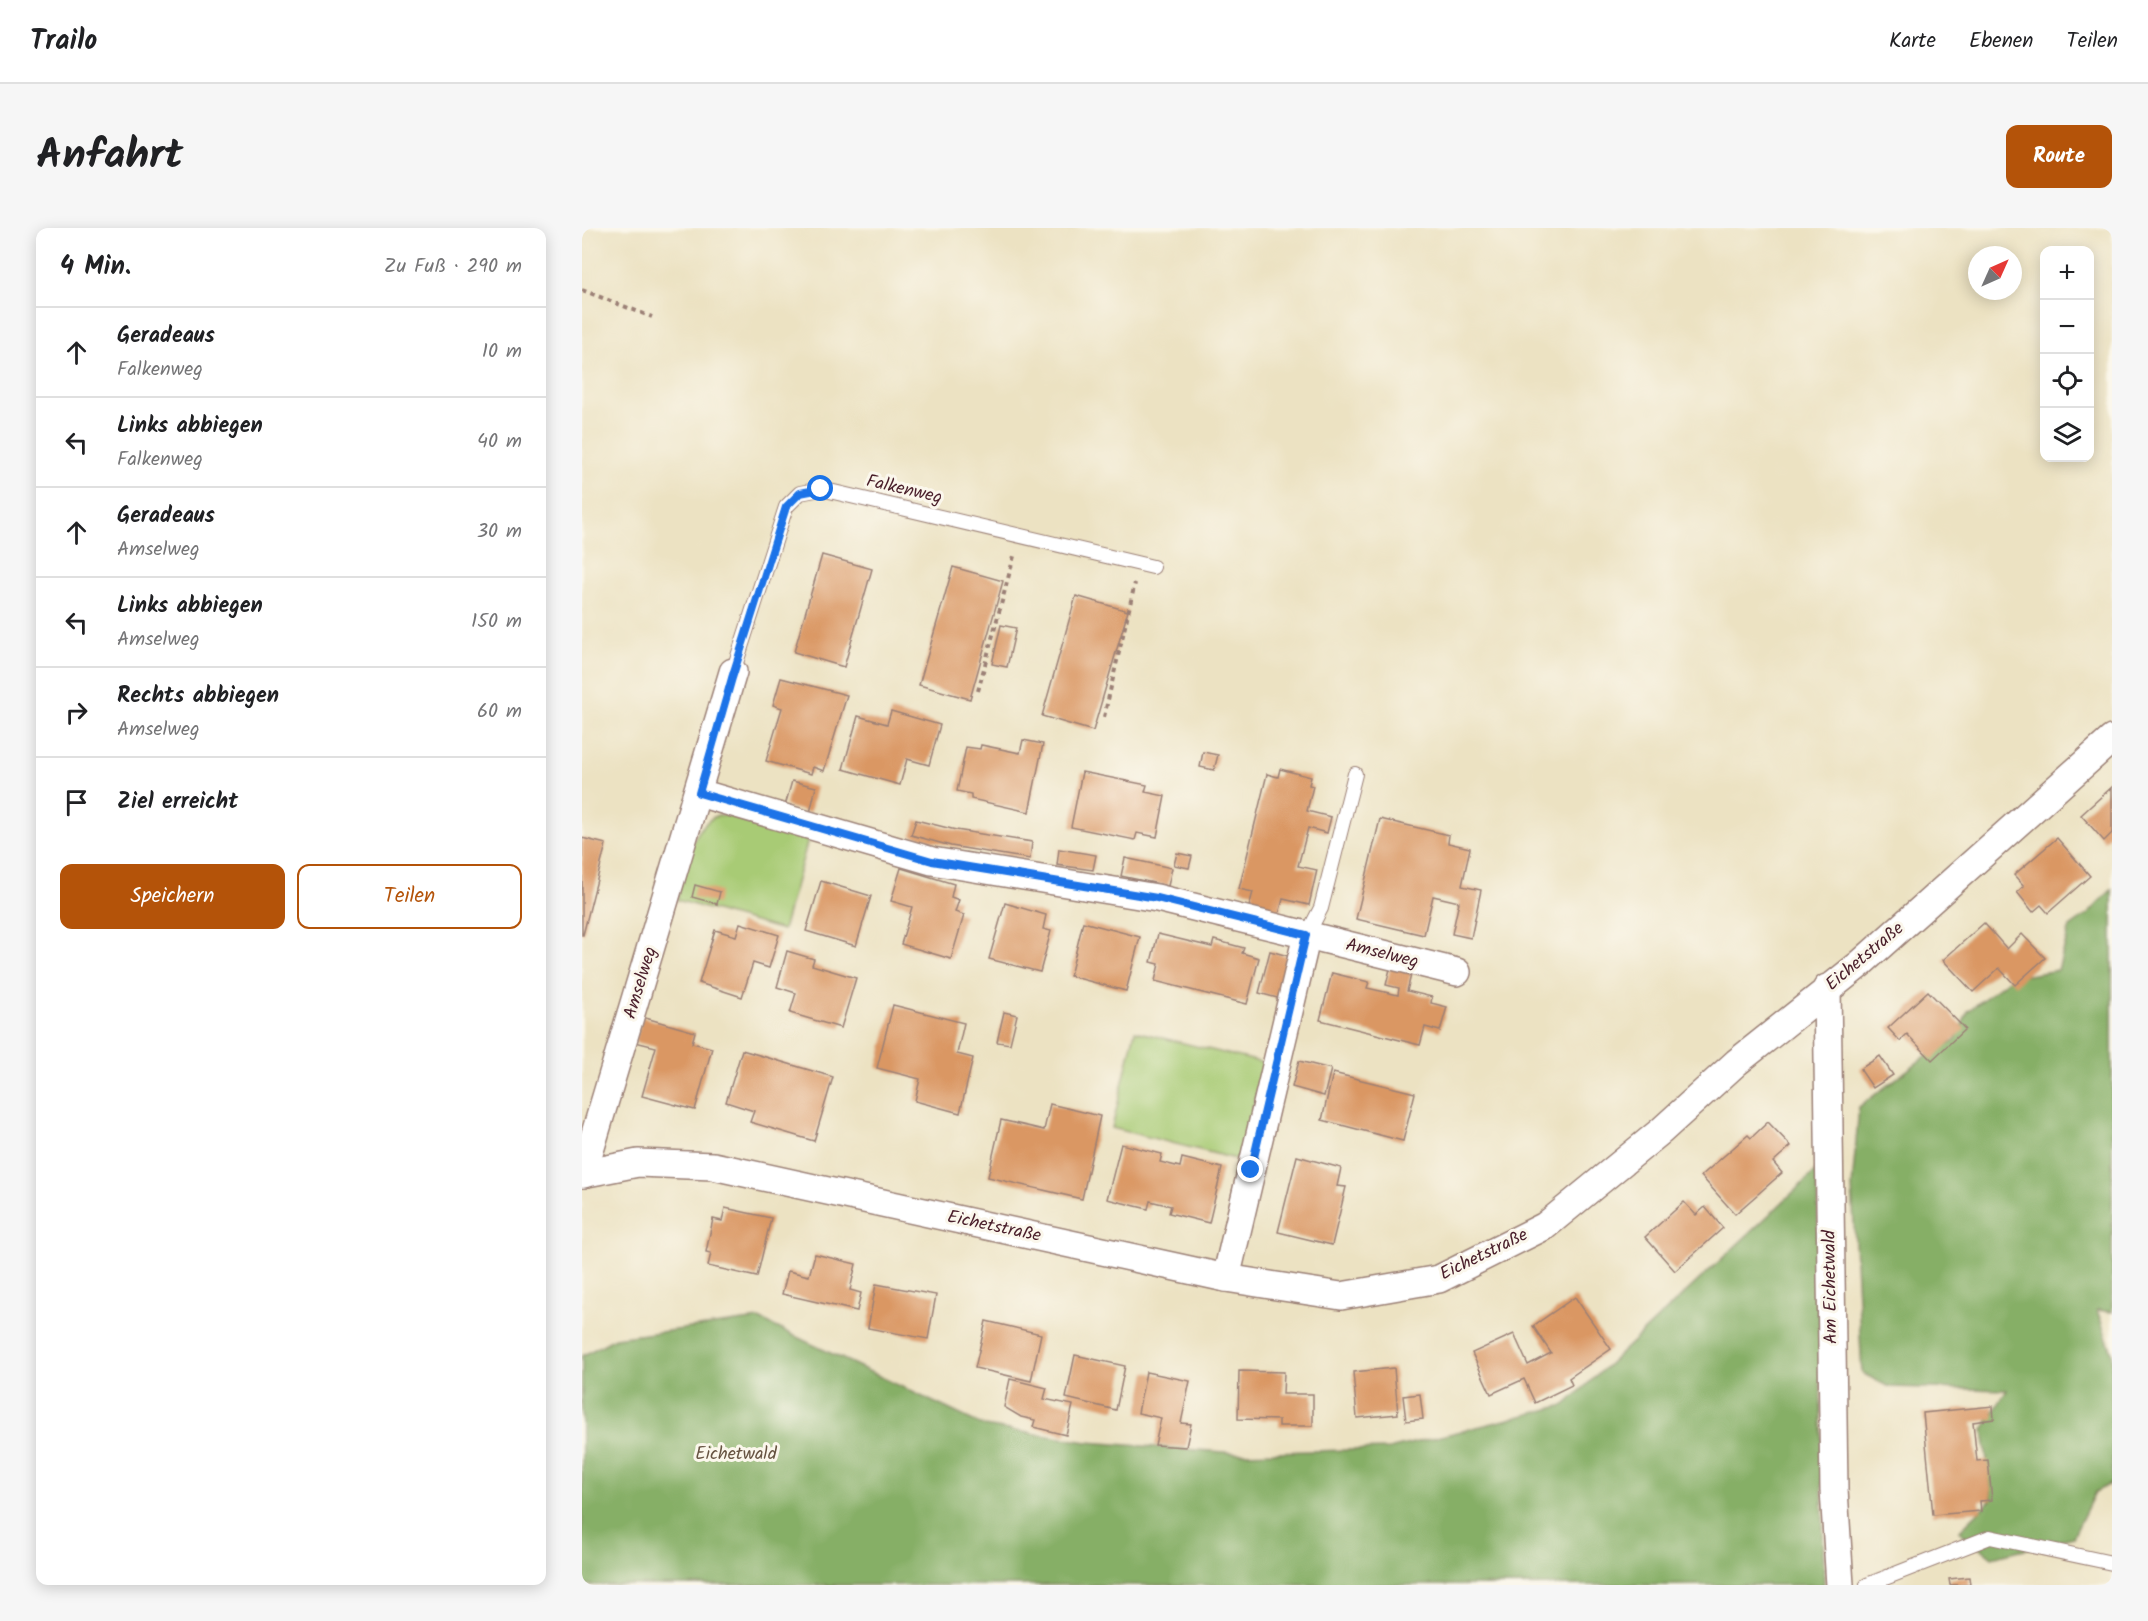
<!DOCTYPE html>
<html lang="de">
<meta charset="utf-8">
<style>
:root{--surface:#fff;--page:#f6f6f6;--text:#202124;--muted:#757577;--line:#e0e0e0;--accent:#b45309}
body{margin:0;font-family:Kalam,sans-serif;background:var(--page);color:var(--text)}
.controls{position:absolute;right:18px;top:18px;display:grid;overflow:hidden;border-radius:12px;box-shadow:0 3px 15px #0003}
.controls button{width:54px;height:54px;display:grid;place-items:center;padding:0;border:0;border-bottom:2px solid var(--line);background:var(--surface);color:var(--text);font:30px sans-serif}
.compass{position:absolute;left:1386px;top:18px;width:54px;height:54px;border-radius:50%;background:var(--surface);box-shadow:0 3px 15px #0003;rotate:45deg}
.stop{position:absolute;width:18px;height:18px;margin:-14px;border:4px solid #1a73e8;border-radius:50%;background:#fff}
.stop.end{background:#1a73e8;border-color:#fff;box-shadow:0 2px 6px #0008}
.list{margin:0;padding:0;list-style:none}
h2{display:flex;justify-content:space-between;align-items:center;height:78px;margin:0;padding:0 24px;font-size:26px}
h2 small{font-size:20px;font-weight:400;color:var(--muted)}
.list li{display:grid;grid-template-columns:39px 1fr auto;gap:18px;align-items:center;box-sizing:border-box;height:90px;padding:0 24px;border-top:2px solid var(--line)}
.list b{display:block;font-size:22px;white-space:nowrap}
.list p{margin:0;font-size:20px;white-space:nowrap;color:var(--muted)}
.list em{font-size:20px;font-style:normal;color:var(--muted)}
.actions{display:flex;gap:12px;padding:18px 24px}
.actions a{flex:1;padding:14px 0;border:2px solid var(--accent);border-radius:12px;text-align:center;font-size:21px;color:var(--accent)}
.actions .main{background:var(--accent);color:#fff}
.icon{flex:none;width:33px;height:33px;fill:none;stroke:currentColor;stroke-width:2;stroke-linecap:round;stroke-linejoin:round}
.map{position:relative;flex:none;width:1530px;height:1357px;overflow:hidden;border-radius:12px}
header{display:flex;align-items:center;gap:36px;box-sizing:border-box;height:84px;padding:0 30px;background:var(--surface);border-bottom:2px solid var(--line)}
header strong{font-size:28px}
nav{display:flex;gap:33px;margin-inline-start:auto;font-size:21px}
.intro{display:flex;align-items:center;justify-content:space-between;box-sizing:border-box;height:144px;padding:0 36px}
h1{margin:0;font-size:42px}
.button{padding:15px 27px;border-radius:12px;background:var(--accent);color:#fff;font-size:21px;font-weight:700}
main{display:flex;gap:36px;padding:0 36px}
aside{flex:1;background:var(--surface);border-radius:12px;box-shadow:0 3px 15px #0003}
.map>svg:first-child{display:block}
.green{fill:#a8cb74;stroke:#797550;stroke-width:1.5}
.forest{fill:#86af66;stroke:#686748;stroke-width:1.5}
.building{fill:#da9764}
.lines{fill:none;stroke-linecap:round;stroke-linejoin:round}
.lane-casing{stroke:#9b8076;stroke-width:16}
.street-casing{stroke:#9b8076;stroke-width:30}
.path{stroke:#9b8076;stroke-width:4;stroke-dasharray:4.5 4.5;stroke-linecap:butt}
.lane{stroke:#fff;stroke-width:14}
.street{stroke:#fff;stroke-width:27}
.route{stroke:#1a73e8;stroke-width:8}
.labels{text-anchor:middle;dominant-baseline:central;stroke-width:6;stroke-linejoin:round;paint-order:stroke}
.street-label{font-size:18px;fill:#4a1f2b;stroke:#fbf7ec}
.park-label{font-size:18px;fill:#665341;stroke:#fbf7ec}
</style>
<header>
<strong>Trailo</strong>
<nav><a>Karte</a><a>Ebenen</a><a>Teilen</a></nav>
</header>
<div class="intro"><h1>Anfahrt</h1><a class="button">Route</a></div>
<main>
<aside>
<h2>4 Min.<small>Zu Fuß · 290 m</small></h2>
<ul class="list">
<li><svg class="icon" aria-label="ahead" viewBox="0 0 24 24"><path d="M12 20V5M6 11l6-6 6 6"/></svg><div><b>Geradeaus</b><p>Falkenweg</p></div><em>10 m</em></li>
<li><svg class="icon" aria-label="left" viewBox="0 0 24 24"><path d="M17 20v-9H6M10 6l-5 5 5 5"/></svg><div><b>Links abbiegen</b><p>Falkenweg</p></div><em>40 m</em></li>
<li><svg class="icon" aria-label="ahead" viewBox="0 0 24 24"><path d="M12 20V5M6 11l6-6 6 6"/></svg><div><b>Geradeaus</b><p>Amselweg</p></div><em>30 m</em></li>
<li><svg class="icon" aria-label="left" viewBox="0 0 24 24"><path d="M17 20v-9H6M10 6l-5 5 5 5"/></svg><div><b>Links abbiegen</b><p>Amselweg</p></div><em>150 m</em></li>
<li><svg class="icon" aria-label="right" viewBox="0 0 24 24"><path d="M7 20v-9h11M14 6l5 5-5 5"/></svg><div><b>Rechts abbiegen</b><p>Amselweg</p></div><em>60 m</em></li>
<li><svg class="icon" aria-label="arrive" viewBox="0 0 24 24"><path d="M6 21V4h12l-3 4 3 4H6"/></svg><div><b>Ziel erreicht</b></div></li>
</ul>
<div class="actions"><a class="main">Speichern</a><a>Teilen</a></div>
</aside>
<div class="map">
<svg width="1530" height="1357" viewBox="0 0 1530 1357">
<rect width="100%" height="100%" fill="#fbf7ec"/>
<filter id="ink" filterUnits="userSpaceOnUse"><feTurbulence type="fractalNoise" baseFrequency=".0167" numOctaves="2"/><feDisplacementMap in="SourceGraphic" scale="12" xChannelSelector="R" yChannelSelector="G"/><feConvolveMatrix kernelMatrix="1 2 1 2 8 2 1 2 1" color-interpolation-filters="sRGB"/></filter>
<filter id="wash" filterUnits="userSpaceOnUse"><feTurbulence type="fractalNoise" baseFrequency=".008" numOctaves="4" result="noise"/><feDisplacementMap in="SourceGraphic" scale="24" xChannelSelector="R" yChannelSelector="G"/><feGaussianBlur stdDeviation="1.35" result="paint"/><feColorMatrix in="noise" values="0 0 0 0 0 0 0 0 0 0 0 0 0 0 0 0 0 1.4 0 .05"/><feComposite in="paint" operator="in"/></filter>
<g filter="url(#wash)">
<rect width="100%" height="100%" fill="#ece2c2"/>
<g class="green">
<path d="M136,587L151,588L226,612L201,702L95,672C103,643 106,600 136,587Z"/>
<polygon points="553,803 682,835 658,932 530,900"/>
</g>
<g class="forest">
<polygon points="1530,661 1530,1084 1515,1082 1530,1125 1530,1255 1513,1264 1491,1309 1410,1329 1377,1303 1410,1271 1401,1202 1425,1162 1307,1159 1280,1145 1270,959 1277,879 1344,828 1373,813 1386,783 1429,750 1476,742 1488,699 1506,686"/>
<polygon points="1235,942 1242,1357 0,1357 0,1128 33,1110 177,1091 402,1198 505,1214 656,1225 807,1221 983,1177"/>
</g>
<g id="blocks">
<g class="building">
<polygon points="240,327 290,341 262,439 212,424"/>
<polygon points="371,339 421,353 388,471 337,457"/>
<polygon points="494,368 546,383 511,503 460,488"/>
<polygon points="419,397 434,400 425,439 410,436"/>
<polygon points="199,450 265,467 242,543 231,539 229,546 184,533 200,480 191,477"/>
<polygon points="309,483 358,497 347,537 325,531 318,557 261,541 276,488 305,496"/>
<polygon points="441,512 461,516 447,584 389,571 389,566 375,563 384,519 398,521 399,517 438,525"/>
<polygon points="621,524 636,527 632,542 618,539"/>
<polygon points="698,541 729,549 727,557 731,558 725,583 749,589 745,605 726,600 716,638 735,642 727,677 701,671 697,686 667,679 671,664 657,661 685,546 696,549"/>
<polygon points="500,544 565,557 563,564 583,568 575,609 555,605 553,612 489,599"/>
<polygon points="210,553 234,559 228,585 203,578"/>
<polygon points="1530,559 1530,605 1522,613 1499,587"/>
<polygon points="798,591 867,607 866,615 888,620 880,658 899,662 889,710 870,706 877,674 851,668 842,707 774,691"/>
<polygon points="334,592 374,602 450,614 448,631 369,618 329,607"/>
<polygon points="0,610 24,616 1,707 0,707"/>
<polygon points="1475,610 1508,648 1466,685 1459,677 1451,684 1435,664 1442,658 1432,647"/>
<polygon points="477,621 514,627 511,642 475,637"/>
<polygon points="595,625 610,628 607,640 592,637"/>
<polygon points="543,630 590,640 586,658 539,648"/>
<polygon points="319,640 372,656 369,669 377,672 373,684 382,687 369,731 319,716 330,679 309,673"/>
<polygon points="239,653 289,668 274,718 224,703"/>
<polygon points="113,657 138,664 135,676 110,669"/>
<polygon points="423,675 464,687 461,701 469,703 458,744 407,731"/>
<polygon points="501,694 558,709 544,763 488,748"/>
<polygon points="158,695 197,707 187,740 171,735 160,769 117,755 133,702 154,708"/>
<polygon points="1402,695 1425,721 1440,706 1463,730 1433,757 1417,740 1391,764 1361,732"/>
<polygon points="576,706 630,719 632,712 662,720 660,725 677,730 665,776 573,753 577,736 569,734"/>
<polygon points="205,723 232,731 230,737 274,750 259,800 208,785 214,765 195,759"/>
<polygon points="688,723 710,729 699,771 677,765"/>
<polygon points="809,737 830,743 825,763 850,769 849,775 865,779 858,803 843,799 838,817 738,792 750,745 787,754 785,760 816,767 817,760 804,757"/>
<polygon points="1346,763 1383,801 1350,832 1325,806 1318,813 1306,800"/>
<polygon points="311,777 382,795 375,826 391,830 378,885 333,873 338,851 295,840"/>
<polygon points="422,784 435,787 428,816 415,814"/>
<polygon points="60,789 113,804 110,815 130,820 113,882 60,868 74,819 53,814"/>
<polygon points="160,822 251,849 232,913 168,894 172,883 144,874"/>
<polygon points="1298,828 1311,847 1291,860 1278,841"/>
<polygon points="717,833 749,841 742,868 710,859"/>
<polygon points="751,845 833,865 821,913 740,892"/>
<polygon points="468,876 518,888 500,971 406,949 419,892 462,902"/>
<polygon points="1186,894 1209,918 1191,934 1200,945 1153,986 1119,948 1166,907 1169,910"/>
<polygon points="539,916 580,926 578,934 598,939 600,930 640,940 627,995 587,985 589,978 568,973 566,981 525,971"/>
<polygon points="715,928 759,940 755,958 764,959 750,1017 696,1004"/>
<polygon points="1102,974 1114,987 1123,979 1141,1000 1093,1043 1063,1009"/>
<polygon points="143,980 189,990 175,1049 126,1038 129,1025 124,1024 131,991 140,993"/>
<polygon points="233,1026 274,1036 268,1062 279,1065 275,1083 200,1066 206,1043 227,1048"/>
<polygon points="294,1056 354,1067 346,1111 286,1100"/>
<polygon points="993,1069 1029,1121 987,1150 990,1157 953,1175 942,1151 909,1166 890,1125 932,1106 946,1137 969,1125 951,1098"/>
<polygon points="404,1093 459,1106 449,1153 393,1140"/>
<polygon points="493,1127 543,1138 534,1182 484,1170"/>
<polygon points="812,1140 816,1186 775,1190 771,1144"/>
<polygon points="657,1143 702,1144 701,1166 731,1166 731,1198 697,1198 697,1192 656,1191"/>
<polygon points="564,1144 608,1153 599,1195 609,1196 604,1219 573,1217 579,1190 556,1185"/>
<polygon points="428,1151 465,1160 462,1171 491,1177 484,1207 451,1199 453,1192 439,1189 422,1179"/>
<polygon points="838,1166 841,1191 824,1193 821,1168"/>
<polygon points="1411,1178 1412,1191 1391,1194 1395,1233 1406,1232 1410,1272 1398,1273 1399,1283 1351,1287 1341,1185"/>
<polygon points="1387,1349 1388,1357 1368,1357 1367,1351"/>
</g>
</g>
</g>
<g filter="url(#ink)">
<use href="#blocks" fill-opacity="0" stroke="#9b8076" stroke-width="1.5"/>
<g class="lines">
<g class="lane-casing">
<g id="lane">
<polyline points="151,444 204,279 218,265 239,261 571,339"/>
<polyline points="725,707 739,680 773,546"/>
<polyline points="1285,1357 1408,1309 1530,1335"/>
</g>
</g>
<g class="street-casing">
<g id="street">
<polyline points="117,565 350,633 575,670 725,707 644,1050"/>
<polyline points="725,707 875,744"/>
<polyline points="1245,760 1252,1262 1258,1357"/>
<polyline points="0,946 56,935 131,938 644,1050 720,1062 759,1068 857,1051 963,998 1079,903 1155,834 1278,736 1530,511"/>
<polyline points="1,946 151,444"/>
</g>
</g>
<g class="path">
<polyline points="0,62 70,89"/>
<polyline points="396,463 432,328"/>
<polyline points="522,489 553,355"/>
</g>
<use href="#lane" class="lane"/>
<use href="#street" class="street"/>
</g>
</g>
<g class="lines" filter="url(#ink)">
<polyline class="route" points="239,261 218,265 204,279 150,450 117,565 350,633 575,670 724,707 669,942"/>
</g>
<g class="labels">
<g class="street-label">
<text transform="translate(322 262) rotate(13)">Falkenweg</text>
<text transform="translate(800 726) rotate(14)">Amselweg</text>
<text transform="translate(1283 729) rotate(-40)">Eichetstraße</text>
<text transform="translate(59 755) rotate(-73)">Amselweg</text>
<text transform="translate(412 999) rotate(12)">Eichetstraße</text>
<text transform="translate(902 1027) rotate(-26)">Eichetstraße</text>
<text transform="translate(1249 1059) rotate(-91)">Am Eichetwald</text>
</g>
<g class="park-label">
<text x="154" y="1226">Eichetwald</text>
</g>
</g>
</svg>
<div class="controls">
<button>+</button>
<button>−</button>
<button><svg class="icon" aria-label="locate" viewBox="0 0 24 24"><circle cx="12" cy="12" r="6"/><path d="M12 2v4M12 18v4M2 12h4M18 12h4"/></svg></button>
<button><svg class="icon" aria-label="layers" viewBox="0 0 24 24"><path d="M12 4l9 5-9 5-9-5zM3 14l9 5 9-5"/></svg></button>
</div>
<svg class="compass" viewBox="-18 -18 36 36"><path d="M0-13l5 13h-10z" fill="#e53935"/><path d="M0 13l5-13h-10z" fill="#757577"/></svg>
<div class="stop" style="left:239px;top:261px"></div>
<div class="stop end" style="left:669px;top:942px"></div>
</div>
</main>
